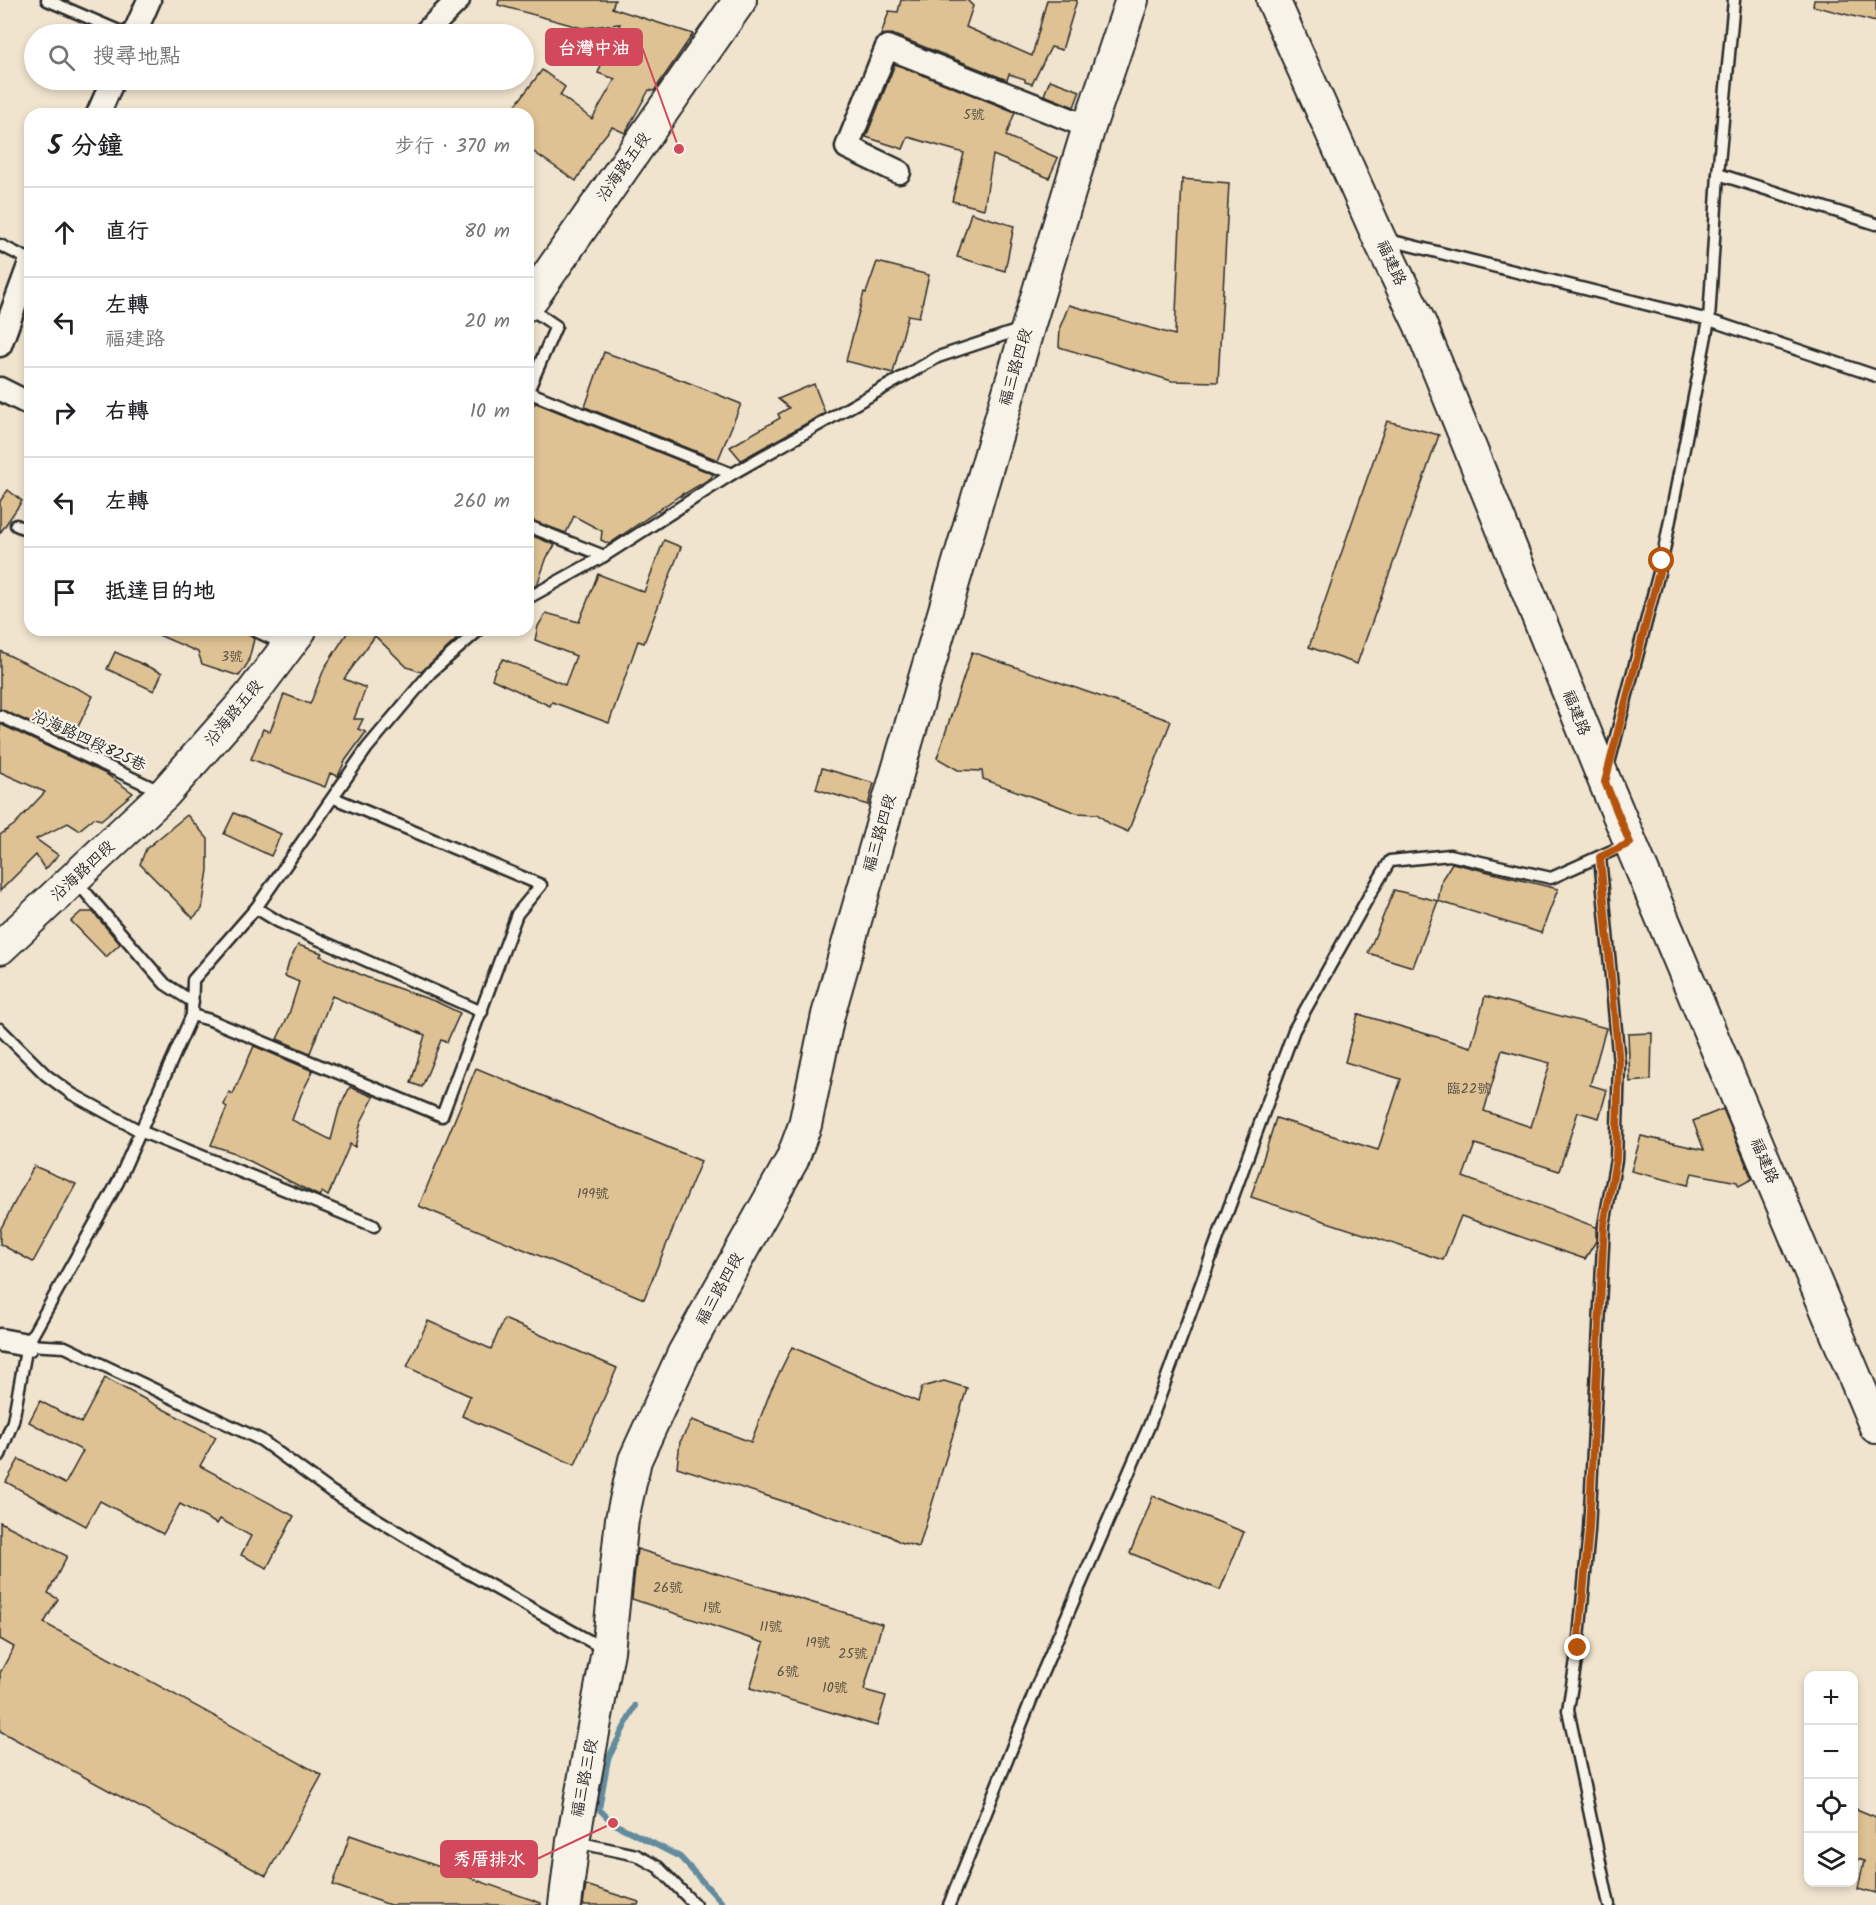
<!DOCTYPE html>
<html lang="zh-TW">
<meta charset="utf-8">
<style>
:root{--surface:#fff;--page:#f6f6f6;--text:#202124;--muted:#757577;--line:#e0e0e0}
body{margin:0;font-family:Kalam,"LXGW WenKai TC",sans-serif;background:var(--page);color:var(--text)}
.controls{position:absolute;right:18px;bottom:18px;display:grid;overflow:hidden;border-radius:12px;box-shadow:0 3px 9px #0003}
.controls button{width:54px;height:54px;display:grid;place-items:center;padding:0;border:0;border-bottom:2px solid var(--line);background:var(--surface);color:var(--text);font:30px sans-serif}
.stop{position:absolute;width:18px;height:18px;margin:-14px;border:4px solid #b45309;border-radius:50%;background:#fff}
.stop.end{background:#b45309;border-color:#fff;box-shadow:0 2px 6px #0008}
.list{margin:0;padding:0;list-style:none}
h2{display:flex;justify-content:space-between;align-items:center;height:78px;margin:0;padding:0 24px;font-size:26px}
h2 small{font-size:20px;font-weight:400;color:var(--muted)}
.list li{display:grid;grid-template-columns:39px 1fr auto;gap:18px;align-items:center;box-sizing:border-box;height:90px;padding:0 24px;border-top:2px solid var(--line)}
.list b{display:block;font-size:22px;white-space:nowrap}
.list p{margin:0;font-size:20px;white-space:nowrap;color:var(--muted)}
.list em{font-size:20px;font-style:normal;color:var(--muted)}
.icon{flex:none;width:33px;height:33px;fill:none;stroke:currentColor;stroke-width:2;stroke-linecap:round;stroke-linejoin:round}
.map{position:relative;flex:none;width:1876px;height:1905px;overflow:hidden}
.search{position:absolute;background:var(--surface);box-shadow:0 3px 9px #0003;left:24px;top:24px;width:510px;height:66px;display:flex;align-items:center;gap:15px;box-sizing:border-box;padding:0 21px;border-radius:33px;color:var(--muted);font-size:22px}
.panel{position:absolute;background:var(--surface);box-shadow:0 3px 9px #0003;left:24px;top:108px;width:510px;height:528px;border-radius:18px}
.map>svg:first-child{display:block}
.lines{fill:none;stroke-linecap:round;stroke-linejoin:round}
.stream{stroke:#638b9e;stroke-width:6}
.building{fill:#dfc293;stroke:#2b2b2b;stroke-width:1.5;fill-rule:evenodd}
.lane-casing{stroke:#2b2b2b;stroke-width:15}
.street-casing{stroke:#2b2b2b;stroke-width:27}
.secondary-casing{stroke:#2b2b2b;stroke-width:36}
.lane{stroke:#f7f3e8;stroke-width:10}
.street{stroke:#f7f3e8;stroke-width:22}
.secondary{stroke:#f7f3e8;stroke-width:32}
.route{stroke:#b45309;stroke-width:8}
.labels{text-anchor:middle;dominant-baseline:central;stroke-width:4.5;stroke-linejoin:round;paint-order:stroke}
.number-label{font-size:14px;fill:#585145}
.street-label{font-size:16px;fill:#2b2b2b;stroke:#f7f3e8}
.leader{fill:none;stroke:#d1495b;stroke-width:2}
.callout-dot{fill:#d1495b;stroke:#f7f3e8;stroke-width:2}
.callout{fill:#d1495b;stroke:#d1495b;stroke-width:2}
.callout-label{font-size:18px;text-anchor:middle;font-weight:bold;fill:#fff}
</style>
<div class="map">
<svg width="1876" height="1905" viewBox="0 0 1876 1905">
<rect width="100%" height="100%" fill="#f0e4ce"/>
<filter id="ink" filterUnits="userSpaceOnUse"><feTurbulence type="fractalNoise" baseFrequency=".0167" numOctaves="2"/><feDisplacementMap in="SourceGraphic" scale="12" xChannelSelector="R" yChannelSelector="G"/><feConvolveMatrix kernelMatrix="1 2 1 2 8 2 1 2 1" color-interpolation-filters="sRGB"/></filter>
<g filter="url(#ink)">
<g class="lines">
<polyline class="stream" points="635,1706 608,1759 599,1809 613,1823 680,1857 724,1905"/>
</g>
<g class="building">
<polygon points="499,0 615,0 612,8 693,34 654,91 649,90 625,133 612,127 599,143 576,181 528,148 528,114 509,114 542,70 565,87 560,95 592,119 615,79 598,73 608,47 620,24 582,28 498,5"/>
<polygon points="901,0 967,0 973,6 966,27 1032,56 1047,0 1077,0 1062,50 1051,47 1032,84 1025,82 1025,79 1009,74 1007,80 892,34 881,35 889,11 898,12"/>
<polygon points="1814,0 1876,0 1876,22 1813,6"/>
<polygon points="895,64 1015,112 1006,136 1058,158 1049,178 993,155 984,209 952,201 964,153 908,137 903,149 866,137"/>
<polygon points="1050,80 1080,91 1074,107 1044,95"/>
<polygon points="1182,179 1229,183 1218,382 1172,381 1059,347 1060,327 1069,305 1175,335"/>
<polygon points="971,213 1014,226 1005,271 957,257"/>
<polygon points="877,262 929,275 919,317 908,315 893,373 846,361 864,292 866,293"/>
<polygon points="604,352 687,382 741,404 718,460 585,407"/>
<polygon points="814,384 825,413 741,460 730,447 780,418 778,414 789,408 778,399"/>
<polygon points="536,403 713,474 711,478 681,496 682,494 609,544 601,540 602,531 574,516 566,533 528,519 528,409"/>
<polygon points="1387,421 1439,435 1357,664 1309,647"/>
<polygon points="8,490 22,501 0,533 0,501"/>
<polygon points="528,534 555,545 547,557 537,585 528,589"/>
<polygon points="664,540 681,547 644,643 638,641 609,723 552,702 550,706 492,679 495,670 503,659 565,685 576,656 535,640 538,626 546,613 579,622 598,574 644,592"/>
<polygon points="147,630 243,630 254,639 248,663 239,676 202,664 198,652"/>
<polygon points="349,630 436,630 457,639 421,672 407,667 375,636 344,679 366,688 354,719 363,719 358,729 366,732 345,761 338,776 330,773 325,787 251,759 263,729 270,732 284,694 310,704 325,667"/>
<polygon points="0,651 93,696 71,741 0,709"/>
<polygon points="115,652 162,673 154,691 107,669"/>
<polygon points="972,652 1171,721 1128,832 1110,824 1097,814 1077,813 983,779 982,771 958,770 937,758"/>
<polygon points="0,724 106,774 133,793 101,820 94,818 79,830 68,823 36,839 58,855 45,870 36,855 0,891 0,835 14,825 45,792 0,772"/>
<polygon points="822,768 874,783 868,805 816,789"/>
<polygon points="234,813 281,834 271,856 224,834"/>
<polygon points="187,815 208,839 208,870 202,909 193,918 140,864 146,849"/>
<polygon points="1452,863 1558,889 1541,933 1438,901 1442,879"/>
<polygon points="1394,890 1438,901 1413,967 1368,953"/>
<polygon points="81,912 93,912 120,944 106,957 71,921"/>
<polygon points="298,945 322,953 320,956 366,977 437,1002 460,1013 447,1042 441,1040 422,1087 411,1083 425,1035 332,996 310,1053 277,1039 289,1014 299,982 285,976 289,962"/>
<path d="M1485,996L1606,1028L1590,1085L1607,1090L1599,1118L1578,1112L1559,1171L1475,1144L1463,1177L1596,1227V1241L1585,1259L1461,1216L1443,1260L1251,1197L1276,1118L1378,1150L1401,1079L1345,1062L1358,1014L1471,1047ZM1502,1050L1550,1063L1531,1127L1484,1111Z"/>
<polygon points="1652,1033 1651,1080 1630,1082 1628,1034"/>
<polygon points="254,1046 313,1071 301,1095 292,1120 331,1140 339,1109 350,1087 374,1097 361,1122 355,1147 350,1144 328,1196 322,1192 319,1196 232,1152 211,1145 227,1107 224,1105 229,1092 233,1094"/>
<polygon points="476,1068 701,1161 644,1299 419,1206"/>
<polygon points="1723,1109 1752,1179 1739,1186 1737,1182 1692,1173 1688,1185 1631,1171 1641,1136 1704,1150 1693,1121"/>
<polygon points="34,1166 76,1184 33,1262 0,1244 0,1230"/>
<polygon points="504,1319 617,1368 575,1465 462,1416 470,1396 407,1367 428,1321 491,1349"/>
<polygon points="792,1347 918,1402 922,1387 944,1381 967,1388 919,1547 900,1542 888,1535 677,1467 680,1442 692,1420 751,1442 771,1390"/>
<polygon points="105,1378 216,1437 200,1466 294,1516 267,1568 241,1555 251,1536 220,1519 217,1524 180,1504 163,1534 100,1501 86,1526 6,1482 19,1459 65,1484 83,1451 29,1422 40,1401 81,1423"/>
<polygon points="1153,1496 1244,1532 1220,1590 1130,1553"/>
<polygon points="0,1522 67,1556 48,1593 58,1599 44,1623 322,1775 266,1876 0,1731 0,1673 14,1647 0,1639"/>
<polygon points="637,1549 882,1624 864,1690 886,1696 877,1726 750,1688 764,1643 632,1599"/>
<polygon points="1854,1808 1876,1817 1876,1894 1858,1889 1864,1861 1854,1858"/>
<polygon points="350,1835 541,1903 541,1905 390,1905 333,1885"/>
<polygon points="586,1885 639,1902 638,1905 583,1905"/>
</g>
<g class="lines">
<g class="lane-casing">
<g id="lane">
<polyline points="47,0 126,34"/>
<polyline points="1718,174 1876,224"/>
<polyline points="1385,239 1709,320 1876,376"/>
<polyline points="0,245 30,260"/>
<polyline points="528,307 556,326 528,391"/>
<polyline points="528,392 732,474"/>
<polyline points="16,525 30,531"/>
<polyline points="528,526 604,556"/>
<polyline points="528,598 604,556 732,474 938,357 1022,329"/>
<polyline points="253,630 286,645"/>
<polyline points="0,716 162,792"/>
<polyline points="1608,767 1662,561 1709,320 1718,174 1734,0"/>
<polyline points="1600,857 1619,1063 1616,1160 1604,1225 1589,1531 1578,1648 1568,1710 1609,1905"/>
<polyline points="75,880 165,984 193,1002"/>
<polyline points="256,908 279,922 482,1012"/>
<polyline points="192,1015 210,1020 442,1116 517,914 541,885 334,798"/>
<polyline points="0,1029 46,1075 72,1094 140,1131 374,1226"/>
<polyline points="27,1345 65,1347 261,1440 332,1492 443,1559 604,1649"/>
<polyline points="0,1455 13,1421 27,1345 118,1182 192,1015 193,980 256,908 367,748 431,672 479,630"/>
<polyline points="576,1842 636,1855 658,1867 695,1905"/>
<polyline points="949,1905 1038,1683 1149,1426 1294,1030 1369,896 1390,861 1450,855 1551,878 1627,844"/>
</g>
</g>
<g class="street-casing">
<g id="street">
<polyline points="134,34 149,0"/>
<polyline points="424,34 458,0"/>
<polyline points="98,114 113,80"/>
<polyline points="899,172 847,147 887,47 1089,127"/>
<polyline points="0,345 30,263"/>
<polyline points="0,389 30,404"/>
<polyline points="0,1340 27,1345"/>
</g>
</g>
<g class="secondary-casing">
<g id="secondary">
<polyline points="1273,0 1379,238 1420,324 1605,782 1876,1427"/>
<polyline points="528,304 740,0"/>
<polyline points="0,948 165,793 251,695 300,630"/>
<polyline points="565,1905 573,1841 608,1651 622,1519 635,1460 684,1353 792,1160 805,1125 828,1015 889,801 1028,327 1089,127 1132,0"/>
</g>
</g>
<use href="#lane" class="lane"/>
<use href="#street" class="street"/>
<use href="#secondary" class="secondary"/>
</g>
</g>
<g class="lines" filter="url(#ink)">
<polyline class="route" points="1578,1648 1589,1530 1604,1225 1616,1160 1619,1063 1600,857 1630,843 1605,782 1662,561"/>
</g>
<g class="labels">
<g class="number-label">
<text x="974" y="115">5號</text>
<text x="232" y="657">3號</text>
<text x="1469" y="1089">臨22號</text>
<text x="593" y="1194">199號</text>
<text x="668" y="1588">26號</text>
<text x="712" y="1608">1號</text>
<text x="771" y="1627">11號</text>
<text x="818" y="1643">19號</text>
<text x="853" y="1654">25號</text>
<text x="788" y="1672">6號</text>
<text x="835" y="1688">10號</text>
</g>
<g class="street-label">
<text transform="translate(624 167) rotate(-55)">沿海路五段</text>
<text transform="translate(1391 263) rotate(65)">福建路</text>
<text transform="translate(1016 367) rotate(-74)">福三路四段</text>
<text transform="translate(234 713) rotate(-50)">沿海路五段</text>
<text transform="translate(1576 713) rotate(68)">福建路</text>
<text transform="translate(89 741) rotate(25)">沿海路四段825巷</text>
<text transform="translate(880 833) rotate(-74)">福三路四段</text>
<text transform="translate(83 871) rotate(-43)">沿海路四段</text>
<text transform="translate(1764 1161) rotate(67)">福建路</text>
<text transform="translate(720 1289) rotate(-61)">福三路四段</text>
<text transform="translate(585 1778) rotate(-79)">福三路三段</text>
</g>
</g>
<path class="leader" d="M679 149L642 47M613 1823L537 1859"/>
<g class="callout-dot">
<circle cx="679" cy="149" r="6"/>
<circle cx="613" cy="1823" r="6"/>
</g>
<g class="callout">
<rect x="546" y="29" width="96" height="36" rx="6"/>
<rect x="441" y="1841" width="96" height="36" rx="6"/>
</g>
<g class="callout-label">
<text x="594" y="54">台灣中油</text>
<text x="489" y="1865">秀厝排水</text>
</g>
</svg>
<div class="controls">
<button>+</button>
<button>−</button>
<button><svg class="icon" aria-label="locate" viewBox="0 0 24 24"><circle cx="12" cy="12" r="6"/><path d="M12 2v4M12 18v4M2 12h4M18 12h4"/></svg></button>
<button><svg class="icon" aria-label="layers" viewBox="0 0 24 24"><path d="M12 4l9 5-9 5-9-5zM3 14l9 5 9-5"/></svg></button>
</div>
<div class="stop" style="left:1662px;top:561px"></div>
<div class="stop end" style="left:1578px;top:1648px"></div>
<div class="search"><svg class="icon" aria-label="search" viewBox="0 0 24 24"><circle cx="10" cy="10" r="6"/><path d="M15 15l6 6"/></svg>搜尋地點</div>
<section class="panel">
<h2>5 分鐘<small>步行 · 370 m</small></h2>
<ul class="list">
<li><svg class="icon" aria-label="ahead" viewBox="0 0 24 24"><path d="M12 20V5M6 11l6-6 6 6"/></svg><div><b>直行</b></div><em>80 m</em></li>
<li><svg class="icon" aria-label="left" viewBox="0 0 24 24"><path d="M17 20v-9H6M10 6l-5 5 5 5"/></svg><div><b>左轉</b><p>福建路</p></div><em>20 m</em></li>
<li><svg class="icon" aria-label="right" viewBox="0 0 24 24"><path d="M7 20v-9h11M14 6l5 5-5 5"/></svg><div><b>右轉</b></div><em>10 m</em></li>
<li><svg class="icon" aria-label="left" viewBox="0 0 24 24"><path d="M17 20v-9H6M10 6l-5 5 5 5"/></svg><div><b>左轉</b></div><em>260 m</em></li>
<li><svg class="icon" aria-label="arrive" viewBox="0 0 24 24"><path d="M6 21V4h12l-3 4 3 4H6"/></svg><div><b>抵達目的地</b></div></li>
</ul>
</section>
</div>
